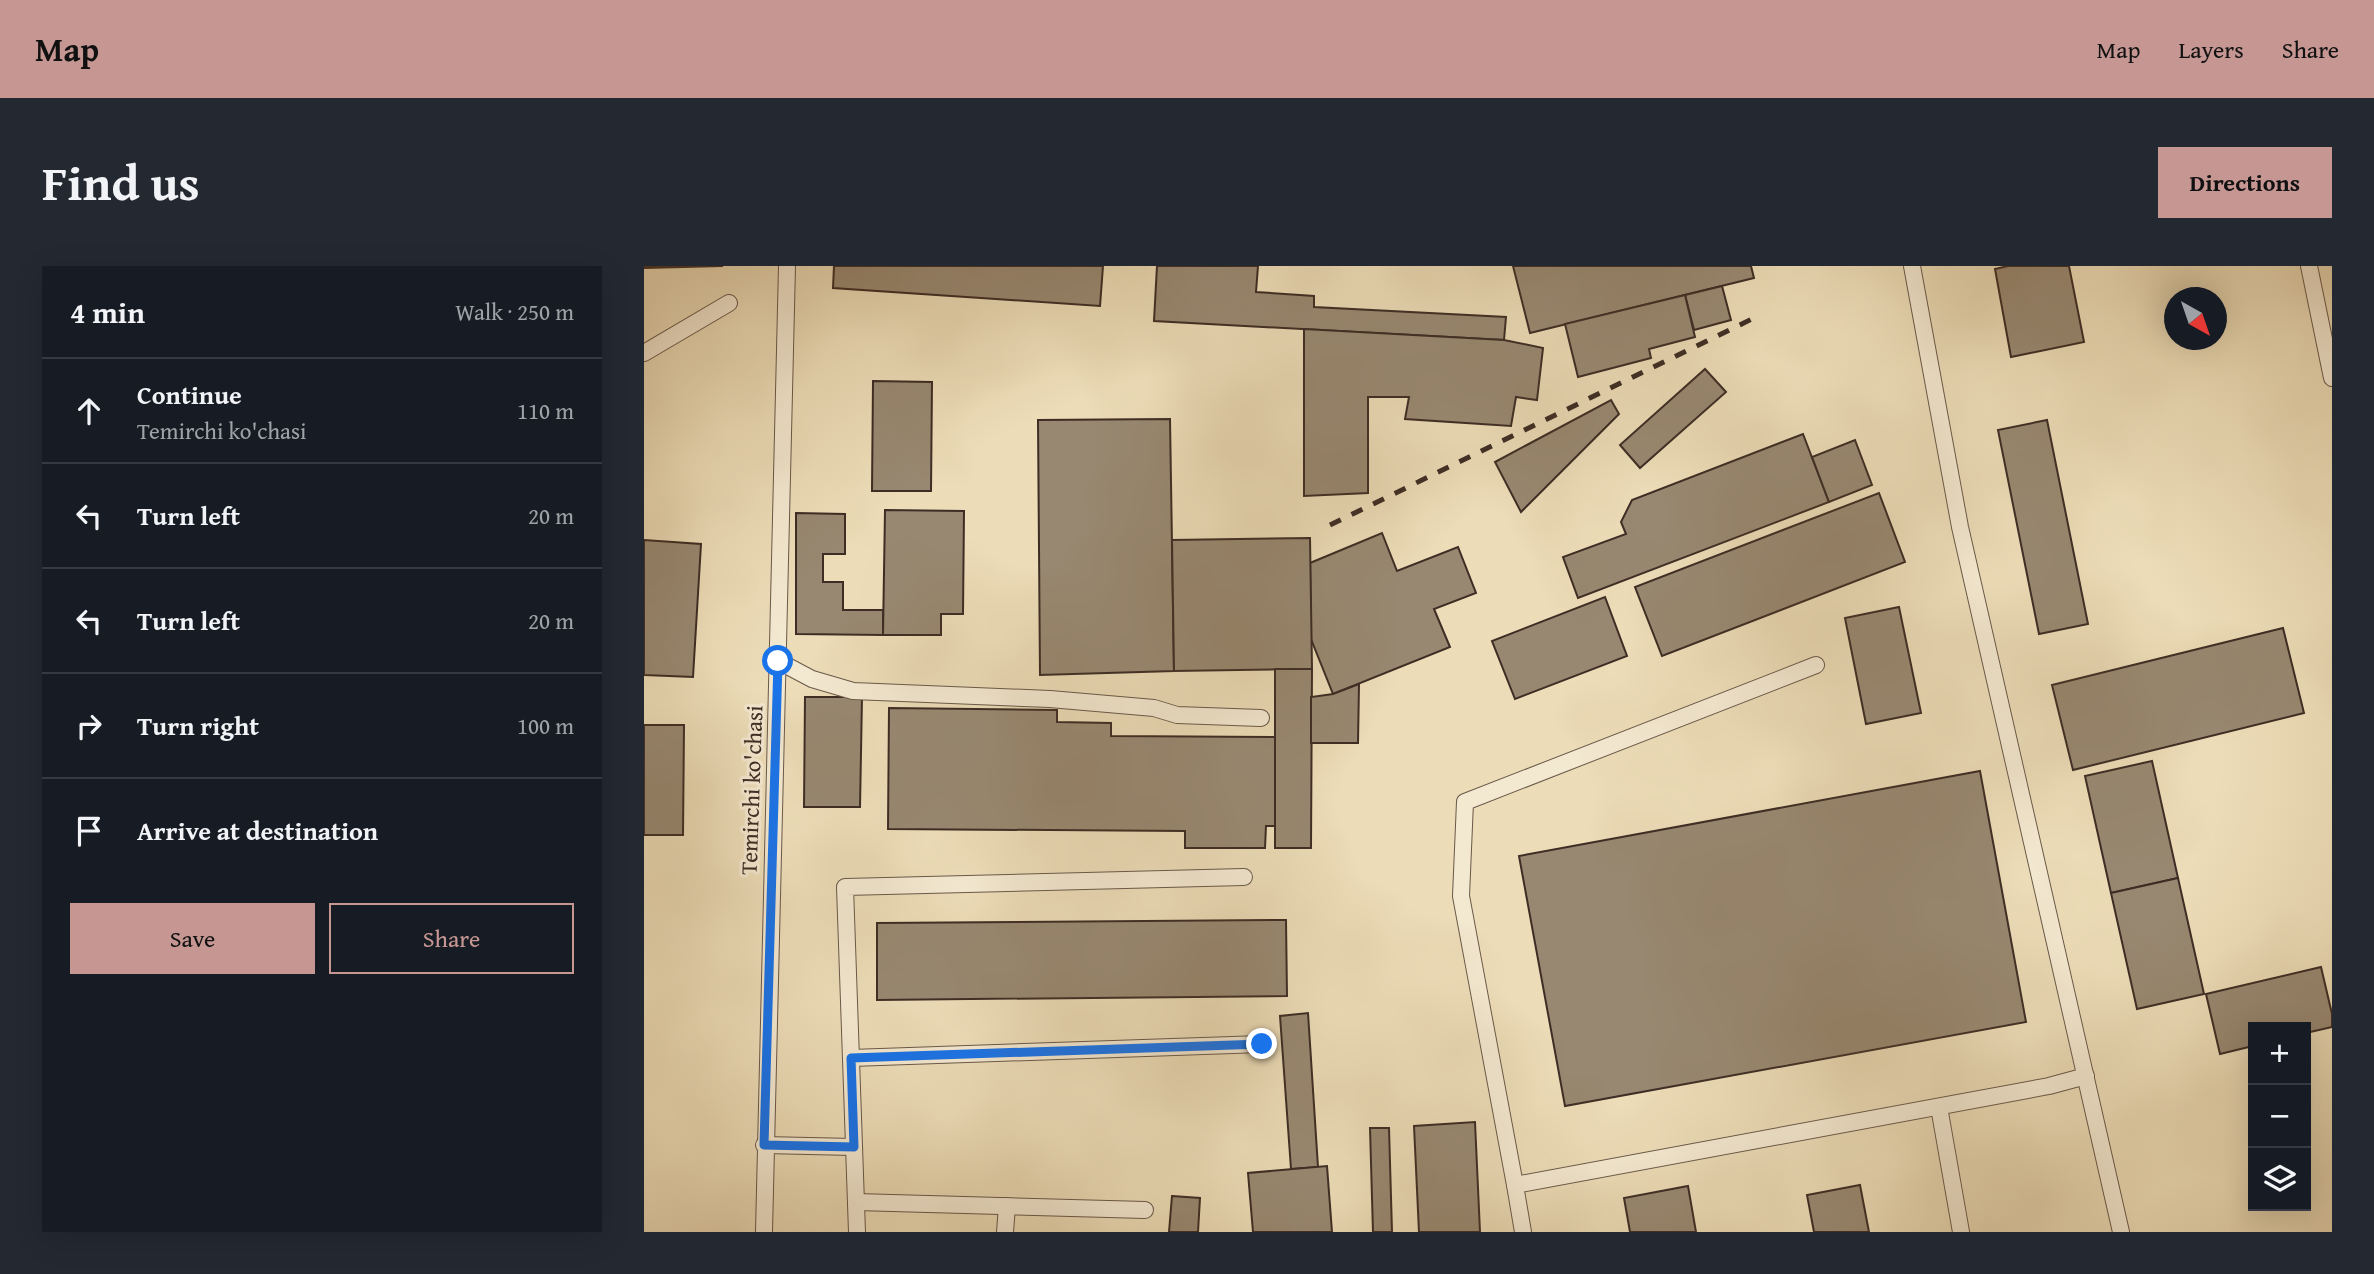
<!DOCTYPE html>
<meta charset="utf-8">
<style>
:root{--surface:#171b24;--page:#242831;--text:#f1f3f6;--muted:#9ea1a6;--line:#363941;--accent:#c59692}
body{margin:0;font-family:"Gentium Book Plus",serif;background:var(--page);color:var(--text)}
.controls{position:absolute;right:21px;bottom:21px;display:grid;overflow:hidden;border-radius:0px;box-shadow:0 7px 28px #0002}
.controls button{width:63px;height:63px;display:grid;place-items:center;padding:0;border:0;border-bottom:2px solid var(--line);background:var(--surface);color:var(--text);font:35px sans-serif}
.compass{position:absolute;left:1520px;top:21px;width:63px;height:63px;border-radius:50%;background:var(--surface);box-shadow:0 7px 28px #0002;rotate:140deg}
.stop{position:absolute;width:21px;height:21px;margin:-16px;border:5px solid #1a73e8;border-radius:50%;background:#fff}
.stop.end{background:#1a73e8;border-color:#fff;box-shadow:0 2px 7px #0008}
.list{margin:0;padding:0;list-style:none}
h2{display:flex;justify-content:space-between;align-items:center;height:91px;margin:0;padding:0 28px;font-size:30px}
h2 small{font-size:23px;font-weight:400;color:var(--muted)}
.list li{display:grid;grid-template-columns:46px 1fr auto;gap:21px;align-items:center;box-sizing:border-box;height:105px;padding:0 28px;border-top:2px solid var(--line)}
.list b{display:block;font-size:26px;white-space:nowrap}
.list p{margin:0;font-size:23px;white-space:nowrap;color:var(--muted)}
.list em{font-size:23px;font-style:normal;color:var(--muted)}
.actions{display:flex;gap:14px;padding:21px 28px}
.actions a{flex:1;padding:16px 0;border:2px solid var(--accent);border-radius:0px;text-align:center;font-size:24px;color:var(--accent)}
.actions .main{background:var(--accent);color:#111}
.icon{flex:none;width:38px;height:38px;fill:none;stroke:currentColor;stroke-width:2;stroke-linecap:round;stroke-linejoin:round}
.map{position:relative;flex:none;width:1688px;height:966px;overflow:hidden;border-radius:0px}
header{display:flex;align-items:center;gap:42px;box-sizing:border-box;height:98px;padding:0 35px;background:var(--accent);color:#111}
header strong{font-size:33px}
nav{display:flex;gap:38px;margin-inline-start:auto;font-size:24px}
.intro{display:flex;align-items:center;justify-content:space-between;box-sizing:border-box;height:168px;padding:0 42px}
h1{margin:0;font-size:49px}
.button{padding:18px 32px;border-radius:0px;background:var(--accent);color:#111;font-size:24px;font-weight:700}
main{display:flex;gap:42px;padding:0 42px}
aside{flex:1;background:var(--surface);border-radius:0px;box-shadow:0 7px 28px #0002}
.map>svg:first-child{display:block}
.building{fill:#988871;stroke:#3e2d25;stroke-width:2}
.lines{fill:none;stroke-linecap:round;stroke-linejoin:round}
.service-casing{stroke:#6a594a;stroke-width:18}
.service{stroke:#f3e8d0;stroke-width:16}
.rail{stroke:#3e2d25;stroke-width:5;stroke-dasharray:12 12;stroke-linecap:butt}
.route{stroke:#1a73e8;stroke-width:9}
.labels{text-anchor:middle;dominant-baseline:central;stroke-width:6;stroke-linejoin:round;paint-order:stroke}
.street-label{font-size:23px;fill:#3e2d25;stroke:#f3e8d0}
</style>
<header>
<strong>Map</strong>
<nav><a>Map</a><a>Layers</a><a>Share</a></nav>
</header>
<div class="intro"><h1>Find us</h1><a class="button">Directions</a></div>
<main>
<aside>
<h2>4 min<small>Walk · 250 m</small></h2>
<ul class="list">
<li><svg class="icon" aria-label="ahead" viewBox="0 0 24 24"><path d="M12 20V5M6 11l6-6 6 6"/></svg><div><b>Continue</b><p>Temirchi ko'chasi</p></div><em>110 m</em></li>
<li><svg class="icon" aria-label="left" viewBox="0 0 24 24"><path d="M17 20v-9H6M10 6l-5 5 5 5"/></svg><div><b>Turn left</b></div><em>20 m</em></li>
<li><svg class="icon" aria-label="left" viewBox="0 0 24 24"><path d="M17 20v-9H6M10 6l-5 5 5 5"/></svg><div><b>Turn left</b></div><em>20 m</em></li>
<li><svg class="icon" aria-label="right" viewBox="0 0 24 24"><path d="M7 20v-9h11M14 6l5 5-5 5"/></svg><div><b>Turn right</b></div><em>100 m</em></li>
<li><svg class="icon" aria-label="arrive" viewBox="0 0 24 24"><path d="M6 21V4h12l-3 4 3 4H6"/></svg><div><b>Arrive at destination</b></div></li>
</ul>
<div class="actions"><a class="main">Save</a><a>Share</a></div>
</aside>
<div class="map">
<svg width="1688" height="966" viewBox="0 0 1688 966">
<rect width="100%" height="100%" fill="#ecdcb7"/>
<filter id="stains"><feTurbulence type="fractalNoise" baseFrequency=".00286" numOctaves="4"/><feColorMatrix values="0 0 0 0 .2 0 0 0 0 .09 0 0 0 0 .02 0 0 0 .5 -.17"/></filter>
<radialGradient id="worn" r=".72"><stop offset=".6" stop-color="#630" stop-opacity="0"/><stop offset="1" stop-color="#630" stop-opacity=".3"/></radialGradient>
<g class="building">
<polygon points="0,0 79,0 0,2"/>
<polygon points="190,0 459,0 456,40 189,22"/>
<polygon points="513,0 614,0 612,26 670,30 670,41 862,51 860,74 510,55"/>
<polygon points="869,0 1107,0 1110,12 886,67"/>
<polygon points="1364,0 1425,0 1440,76 1367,91 1351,3"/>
<polygon points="1078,20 1087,54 1050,64 1041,29"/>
<polygon points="1041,29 1051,71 1005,83 1007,92 934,111 921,58"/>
<polygon points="660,63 860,74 899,82 893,134 872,131 867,160 761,153 765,131 724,131 724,227 660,230"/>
<polygon points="1061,103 1082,126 996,202 976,179"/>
<polygon points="229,115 288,116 287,225 228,225"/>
<polygon points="967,134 975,148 877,246 851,196"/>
<polygon points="526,153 530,405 396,409 394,154"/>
<polygon points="1403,154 1444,358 1395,368 1354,164"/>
<polygon points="1159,168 1185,236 934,332 919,291 982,268 977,256 988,234"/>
<polygon points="1211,174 1228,219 1185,236 1168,191"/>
<polygon points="1235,227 1261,296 1018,390 991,321"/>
<polygon points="241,244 320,245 319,348 297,348 297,369 239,369"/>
<polygon points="152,247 201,248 201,288 179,288 179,316 199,316 199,344 239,344 239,369 152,368"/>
<polygon points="738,267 753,305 814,281 832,327 790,343 806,381 689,428 667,373 666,297"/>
<polygon points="666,272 668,403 530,405 528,274"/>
<polygon points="0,274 57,278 49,411 0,409"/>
<polygon points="961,331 983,390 871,433 848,375"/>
<polygon points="1255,341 1277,447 1222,458 1201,352"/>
<polygon points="1639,362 1660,447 1429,504 1408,419"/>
<polygon points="631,403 668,403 667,582 631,582"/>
<polygon points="715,418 714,477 667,477 667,431 689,428"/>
<polygon points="161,431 218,431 216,541 160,541"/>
<polygon points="245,442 413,444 413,456 467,457 467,470 631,471 631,560 622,560 621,582 541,582 541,565 244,563"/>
<polygon points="0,459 40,459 39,569 0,569"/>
<polygon points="1508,495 1534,612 1467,627 1441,510"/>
<polygon points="1336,505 1382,756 921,840 875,590"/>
<polygon points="1534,612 1560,728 1493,743 1467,627"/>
<polygon points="642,654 643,730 233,734 233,657"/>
<polygon points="1677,701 1688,748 1688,761 1662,767 1662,761 1609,761 1609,780 1576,788 1562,728"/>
<polygon points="664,747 674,901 647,903 636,750"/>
<polygon points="831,856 836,966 775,966 770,860"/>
<polygon points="726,862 745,862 748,966 729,966"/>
<polygon points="683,900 688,966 609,966 604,907"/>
<polygon points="1216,919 1225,966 1170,966 1163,929"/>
<polygon points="1044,920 1052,966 986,966 980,932"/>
<polygon points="528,930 556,932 554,966 525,966"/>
</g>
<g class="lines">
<g class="service-casing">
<g id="service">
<polyline points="1268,0 1316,261 1477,966"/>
<polyline points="1665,0 1688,112"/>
<polyline points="0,87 85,37"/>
<polyline points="134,395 168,413 209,425 406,433 510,442 533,449 617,452"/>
<polyline points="207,792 618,778"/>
<polyline points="1295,841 1317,966"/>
<polyline points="120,879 210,881"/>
<polyline points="871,919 817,630 821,536 1172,399"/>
<polyline points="212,936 501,944"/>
<polyline points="120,966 143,0"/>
<polyline points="213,966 201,621 600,611"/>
<polyline points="361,966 363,940"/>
<polyline points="879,966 871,919 1405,820 1442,810"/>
</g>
</g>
<use href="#service" class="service"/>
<polyline class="rail" points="686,259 1116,49"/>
</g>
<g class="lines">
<polyline class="route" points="134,395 120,879 210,881 207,792 618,778"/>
</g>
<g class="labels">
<g class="street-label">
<text transform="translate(107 524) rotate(-88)">Temirchi ko'chasi</text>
</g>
</g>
<rect width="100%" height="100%" filter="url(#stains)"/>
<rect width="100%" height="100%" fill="url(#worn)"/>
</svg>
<div class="controls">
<button>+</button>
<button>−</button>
<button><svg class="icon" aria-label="layers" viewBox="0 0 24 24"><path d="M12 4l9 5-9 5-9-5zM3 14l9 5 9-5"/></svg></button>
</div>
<svg class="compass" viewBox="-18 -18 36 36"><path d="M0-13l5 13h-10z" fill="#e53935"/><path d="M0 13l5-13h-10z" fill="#9ea1a6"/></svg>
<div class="stop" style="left:134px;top:395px"></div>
<div class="stop end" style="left:618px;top:778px"></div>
</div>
</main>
